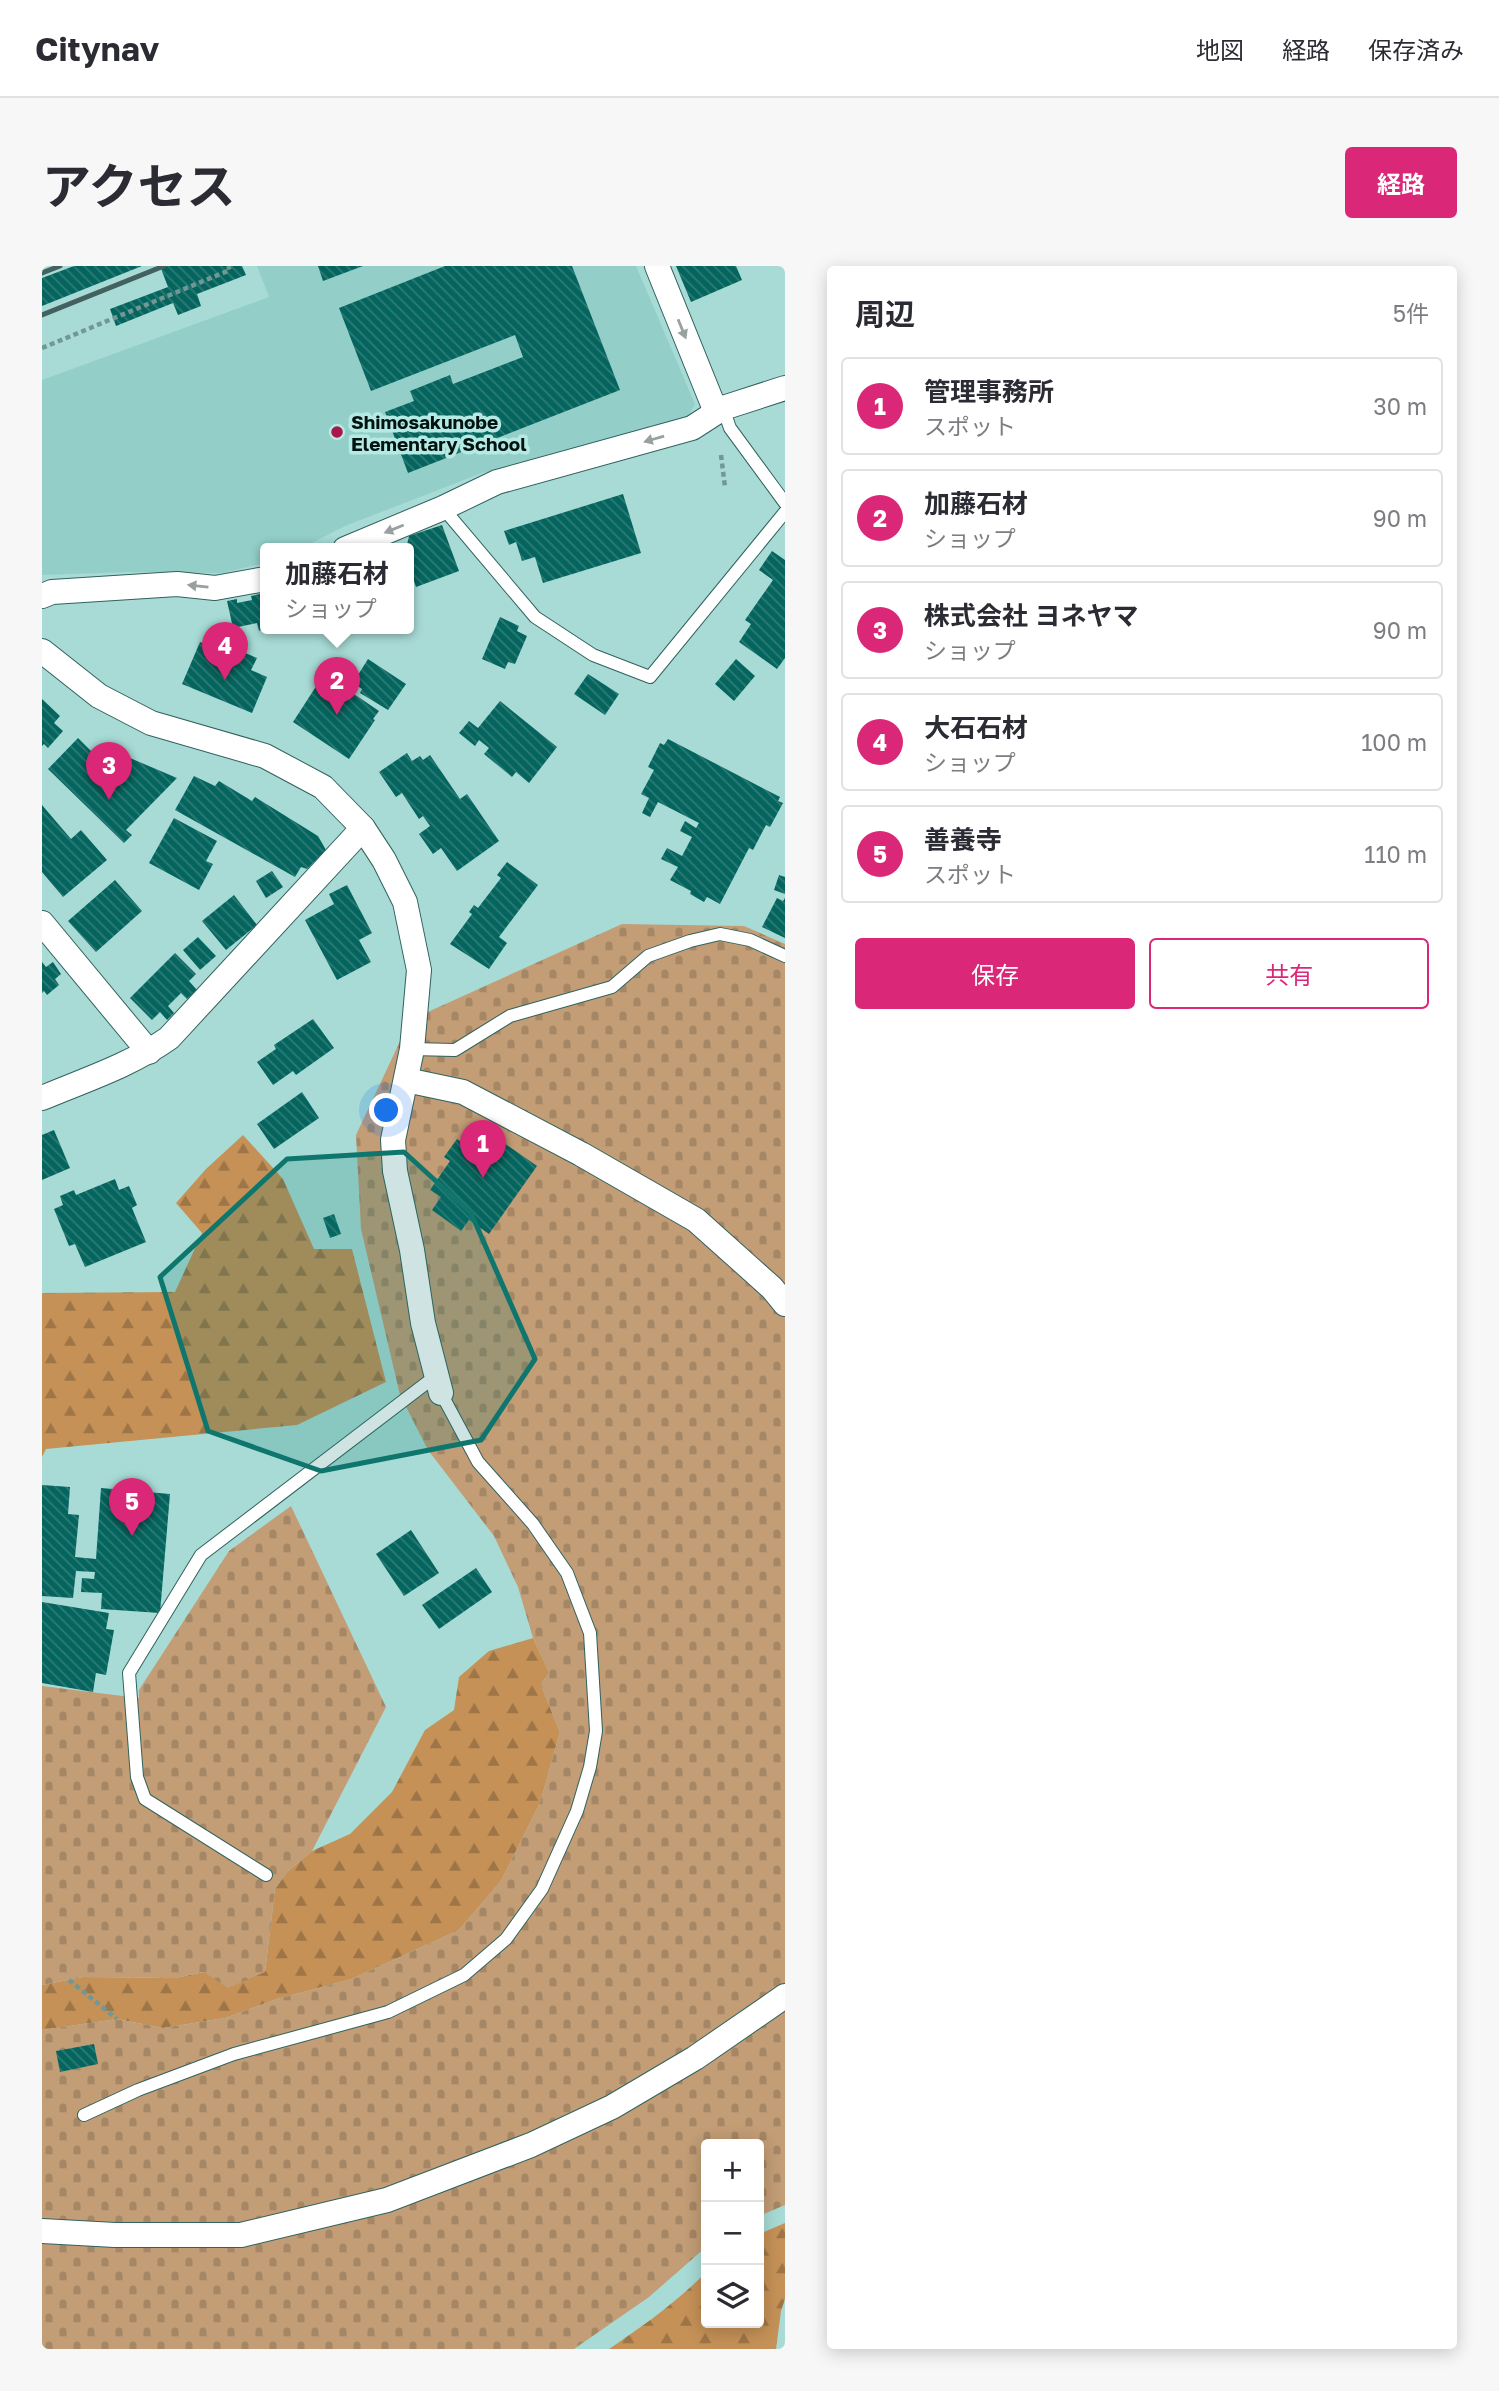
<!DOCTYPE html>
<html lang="ja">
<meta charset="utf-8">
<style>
:root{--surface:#fff;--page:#f7f7f7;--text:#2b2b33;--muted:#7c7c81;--line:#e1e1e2;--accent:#db2777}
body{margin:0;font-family:"Golos Text","Noto Sans JP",sans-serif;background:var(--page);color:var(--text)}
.controls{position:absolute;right:21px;bottom:21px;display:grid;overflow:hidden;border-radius:7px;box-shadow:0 4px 18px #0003}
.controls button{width:63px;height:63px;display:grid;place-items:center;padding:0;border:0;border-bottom:2px solid var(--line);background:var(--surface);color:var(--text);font:35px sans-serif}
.you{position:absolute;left:345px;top:845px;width:24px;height:24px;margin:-18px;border:5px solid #fff;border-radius:50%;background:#1a73e8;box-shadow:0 0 0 10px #1a73e833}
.badge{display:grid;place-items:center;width:46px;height:46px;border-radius:50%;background:var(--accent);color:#fff;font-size:23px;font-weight:700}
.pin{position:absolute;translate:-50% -58px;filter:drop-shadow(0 2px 4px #0008)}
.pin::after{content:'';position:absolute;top:37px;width:24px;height:21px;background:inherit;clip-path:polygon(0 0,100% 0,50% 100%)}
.popup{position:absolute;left:218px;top:277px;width:154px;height:91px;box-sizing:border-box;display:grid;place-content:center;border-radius:7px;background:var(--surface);filter:drop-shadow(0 2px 5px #0005);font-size:23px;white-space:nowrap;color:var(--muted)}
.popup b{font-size:26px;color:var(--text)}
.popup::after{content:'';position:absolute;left:50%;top:100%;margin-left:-14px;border:14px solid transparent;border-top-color:var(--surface)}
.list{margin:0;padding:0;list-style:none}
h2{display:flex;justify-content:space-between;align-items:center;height:91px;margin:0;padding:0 28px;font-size:30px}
h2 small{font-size:23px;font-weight:400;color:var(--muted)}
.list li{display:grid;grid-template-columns:46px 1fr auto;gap:21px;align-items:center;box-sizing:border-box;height:98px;margin:0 14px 14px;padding:0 14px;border:2px solid var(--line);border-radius:7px}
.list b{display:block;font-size:26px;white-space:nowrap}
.list p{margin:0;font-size:23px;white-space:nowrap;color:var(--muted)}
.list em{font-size:23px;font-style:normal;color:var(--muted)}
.actions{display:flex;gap:14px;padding:21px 28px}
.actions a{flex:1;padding:16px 0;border:2px solid var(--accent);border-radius:7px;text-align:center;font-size:24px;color:var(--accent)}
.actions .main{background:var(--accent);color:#fff}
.icon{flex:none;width:38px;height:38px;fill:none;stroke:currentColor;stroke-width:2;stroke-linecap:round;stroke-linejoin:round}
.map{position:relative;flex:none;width:743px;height:2083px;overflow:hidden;border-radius:7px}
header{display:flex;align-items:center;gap:42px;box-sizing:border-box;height:98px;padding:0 35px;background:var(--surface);border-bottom:2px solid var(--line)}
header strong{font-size:33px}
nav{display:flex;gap:38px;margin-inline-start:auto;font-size:24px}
.intro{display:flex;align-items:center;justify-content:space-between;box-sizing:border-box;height:168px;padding:0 42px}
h1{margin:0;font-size:49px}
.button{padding:18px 32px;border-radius:7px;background:var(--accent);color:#fff;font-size:24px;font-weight:700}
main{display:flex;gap:42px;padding:0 42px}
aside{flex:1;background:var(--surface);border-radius:7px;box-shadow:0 4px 18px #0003}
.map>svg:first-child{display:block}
.built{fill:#93cfc8}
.forest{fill:url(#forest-firs)}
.cemetery{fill:url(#cemetery-stones)}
.building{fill:url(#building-back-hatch)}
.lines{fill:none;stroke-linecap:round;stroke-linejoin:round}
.lane-casing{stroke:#31625d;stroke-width:14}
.street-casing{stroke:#31625d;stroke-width:26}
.path{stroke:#719895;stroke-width:4.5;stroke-dasharray:5 3.5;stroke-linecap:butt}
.lane{stroke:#fff;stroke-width:12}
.street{stroke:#fff;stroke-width:24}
.rail{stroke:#43615f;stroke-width:5}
.oneway{fill:#99a0a0}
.marked{fill:#0f766e;fill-opacity:0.2;stroke:#0f766e;stroke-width:5;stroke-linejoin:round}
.poi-dot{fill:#aa164b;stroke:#b5e9e3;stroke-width:2.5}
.labels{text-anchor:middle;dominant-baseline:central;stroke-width:7;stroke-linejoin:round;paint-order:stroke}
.poi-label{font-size:19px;font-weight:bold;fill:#011211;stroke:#b5e9e3;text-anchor:start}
</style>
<header>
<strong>Citynav</strong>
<nav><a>地図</a><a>経路</a><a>保存済み</a></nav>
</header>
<div class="intro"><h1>アクセス</h1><a class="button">経路</a></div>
<main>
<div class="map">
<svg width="743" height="2083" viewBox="0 0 743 2083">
<defs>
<pattern id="forest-firs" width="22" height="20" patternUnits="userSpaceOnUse" patternTransform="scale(1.75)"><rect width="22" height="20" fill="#c59157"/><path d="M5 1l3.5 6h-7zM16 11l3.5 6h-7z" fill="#9e7547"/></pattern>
<pattern id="cemetery-stones" width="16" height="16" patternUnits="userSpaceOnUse" patternTransform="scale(1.75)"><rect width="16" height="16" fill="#c29d76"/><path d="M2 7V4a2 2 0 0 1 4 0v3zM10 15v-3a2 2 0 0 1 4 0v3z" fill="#a58665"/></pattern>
<pattern id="building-back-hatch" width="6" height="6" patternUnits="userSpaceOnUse" patternTransform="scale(1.75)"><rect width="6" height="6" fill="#04655f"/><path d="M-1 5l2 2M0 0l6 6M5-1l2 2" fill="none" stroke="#307a75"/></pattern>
</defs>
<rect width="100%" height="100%" fill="#a8dbd6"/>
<polygon class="built" points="215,0 594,0 653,138 646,151 440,207 303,260 258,283 223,283 223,297 180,307 88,306 0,309 0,114 227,31"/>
<g class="forest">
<polygon points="201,869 241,913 272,983 310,983 344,1116 255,1159 4,1183 0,1191 0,1027 133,1026 160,967 134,937 164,903"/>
<polygon points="491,1372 507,1406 499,1419 518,1466 498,1537 459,1615 417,1664 310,1713 235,1733 183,1752 121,1762 75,1753 0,1764 0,1719 41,1711 133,1712 162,1706 223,1706 233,1623 245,1606 270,1585 308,1568 350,1526 383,1464 412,1444 417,1411 447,1385"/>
<path d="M743,1957V2033L739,2045L734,2083H567C601,2060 635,2036 664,2006V2057H717V1968Z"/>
</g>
<g class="cemetery">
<polygon points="580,658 702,660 743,678 743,1939 717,1950 717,1878 664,1878 664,1981 607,2031 532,2083 0,2083 0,1764 75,1753 121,1762 183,1752 235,1733 310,1713 417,1664 459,1615 498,1537 518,1466 499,1419 507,1406 491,1372 476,1321 452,1270 386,1184 358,1129 319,963 314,869 368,754"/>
<polygon points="249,1240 344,1441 270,1585 245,1606 233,1623 223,1706 186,1722 162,1706 133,1712 41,1711 0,1719 0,1420 97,1432 97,1424 187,1285"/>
</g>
<g class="building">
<polygon points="32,0 100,0 0,40 0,12"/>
<polygon points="118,0 200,0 204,9 155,28 159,40 136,49 131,37 74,60 68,43 126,21"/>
<polygon points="276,0 321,0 281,15"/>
<polygon points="403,0 530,0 578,124 366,207 343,146 372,135 368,125 408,109 411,118 481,91 473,69 329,125 297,42"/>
<polygon points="634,0 694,0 700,14 649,36"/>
<polygon points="581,228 599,287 501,317 493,291 480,295 474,276 467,279 462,265"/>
<polygon points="400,259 417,305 374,321 367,300 367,283 364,283 367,270"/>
<polygon points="730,285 743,294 743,392 735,403 697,376 709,358 703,354 731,314 717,304"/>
<polygon points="223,327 223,363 217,365 215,357 191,362 185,335 195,333 195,337 210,334 209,330"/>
<polygon points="458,351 477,360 475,365 485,370 473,398 466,396 463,403 440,393"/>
<polygon points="158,376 182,385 184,379 215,392 209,404 225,411 210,447 140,418"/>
<polygon points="326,393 364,418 346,444 318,427 320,423 311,417"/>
<polygon points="694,393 713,410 692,435 673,418"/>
<polygon points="284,405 314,425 312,428 337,445 331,453 333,454 307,493 251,456"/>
<polygon points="546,408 577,428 563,449 532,428"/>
<polygon points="0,433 18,450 12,457 21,465 6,482 2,478 0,480"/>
<polygon points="458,435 515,481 487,517 474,506 470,511 442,488 447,482 437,474 433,480 417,467 427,455 436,462"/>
<polygon points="36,472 70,506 88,492 135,512 84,564 90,569 82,577 6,503"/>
<polygon points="626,473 738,531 736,535 741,537 728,561 724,559 711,584 707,582 678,638 665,631 662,636 648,628 649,625 628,614 636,601 619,593 625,582 640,590 650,571 638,565 643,555 654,562 657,557 616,536 608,551 600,547 607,532 599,528 612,504 606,501 618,477 622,479"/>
<polygon points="365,487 370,495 378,490 381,494 388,489 418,533 425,528 457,575 415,605 399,582 391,588 377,568 388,560 381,550 377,553 360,527 354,531 337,506"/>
<polygon points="152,510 173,520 177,515 210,535 213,531 276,570 284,584 265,603 259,601 253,611 133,544"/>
<polygon points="0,539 29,573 39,564 65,594 21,631 0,606"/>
<polygon points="132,552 175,575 164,595 171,598 157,624 107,597"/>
<polygon points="465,596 496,619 457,671 465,677 447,703 408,678 430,648 427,646 432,639 436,642 459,612 455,609"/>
<polygon points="230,605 241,621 224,632 214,615"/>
<polygon points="737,609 743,611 743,628 732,624"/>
<polygon points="73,614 100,645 54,686 26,655"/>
<polygon points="305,619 330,667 317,674 329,696 295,714 263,654 292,638 287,628"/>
<polygon points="192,629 215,659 184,684 160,655"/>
<polygon points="735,632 741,635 743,632 743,672 720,661"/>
<polygon points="156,671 174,690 158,704 141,684"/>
<polygon points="133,687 154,708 147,715 155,724 145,733 139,727 126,740 132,747 125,754 118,746 110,754 88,732"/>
<polygon points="0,696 4,701 11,696 19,708 13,713 17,719 5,729 2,725 0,727"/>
<polygon points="271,753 292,782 254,809 251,805 231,819 215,796 234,783 232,779"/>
<polygon points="260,826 277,852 232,883 215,858"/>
<polygon points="436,859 495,900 447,968 427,954 419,965 390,944 399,931 388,924 408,895 402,891 415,873 422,878"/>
<polygon points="12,864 28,902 0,914 0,869"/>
<polygon points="73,913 77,924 87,920 95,939 90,942 104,976 43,1001 33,978 27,980 12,943 21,939 18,930 32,924 34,929"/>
<polygon points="292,948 299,968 288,972 281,952"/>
<polygon points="0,1219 28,1221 26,1248 37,1249 33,1291 54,1293 59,1222 128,1228 118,1347 59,1343 60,1327 39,1326 40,1312 52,1313 53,1306 34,1305 31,1332 0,1330"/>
<polygon points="369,1264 397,1307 362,1330 334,1288"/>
<polygon points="434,1302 450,1326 397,1363 380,1339"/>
<polygon points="0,1336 67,1347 64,1363 72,1364 64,1409 54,1407 51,1426 0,1417"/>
<polygon points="52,1778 56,1798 18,1806 14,1785"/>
</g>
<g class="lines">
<g class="lane-casing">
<g id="lane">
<polyline points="681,142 688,162 743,237"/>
<polyline points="401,242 493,351 551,389 608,411 743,246"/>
<polyline points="370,783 413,784 468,750 570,721 606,690 648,675 678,668 708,674 743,690"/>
<polyline points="224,1609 103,1533 95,1511 87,1407 159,1289 395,1109"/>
<polyline points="42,1849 96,1824 192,1788 346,1746 422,1709 464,1673 500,1623 535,1545 548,1501 554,1465 548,1367 525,1307 491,1258 436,1196 399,1127"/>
</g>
</g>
<g class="street-casing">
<g id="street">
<polyline points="615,0 674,146"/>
<polyline points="303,283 401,242 455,216 650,162 681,142 743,122"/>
<polyline points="0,330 10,326 135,318 173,322 223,313"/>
<polyline points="0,385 57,430 109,457 223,490 281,521 321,562 342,594 363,636 377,704 370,783 351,874 353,905 370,984 381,1057 399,1127"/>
<polyline points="0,657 107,786"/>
<polyline points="364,814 421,826 539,888 654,954 730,1022 743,1038"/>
<path d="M0,832C43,814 89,799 127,772L321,562"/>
<polyline points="0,1965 73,1969 199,1969 345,1934 489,1879 570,1841 653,1792 743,1730"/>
</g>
</g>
<g class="path">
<polyline points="0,82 188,4 186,0"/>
<polyline points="679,189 683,221"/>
<polyline points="27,1714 75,1753"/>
</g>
<use href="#lane" class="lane"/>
<use href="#street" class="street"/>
<g class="rail">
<polyline points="0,7 18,0"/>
<polyline points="0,49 122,0"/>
</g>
</g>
<defs><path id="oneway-solid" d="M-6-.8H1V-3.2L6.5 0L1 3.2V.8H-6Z" transform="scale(1.75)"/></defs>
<g class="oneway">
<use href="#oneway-solid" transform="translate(640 63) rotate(68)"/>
<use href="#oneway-solid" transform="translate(612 173) rotate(164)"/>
<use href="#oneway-solid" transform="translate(352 263) rotate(158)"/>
<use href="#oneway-solid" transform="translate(156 320) rotate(-174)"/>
</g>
<path class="marked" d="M362,886L429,947L493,1093L439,1174L279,1205L166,1165L118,1011L245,893Z"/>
<circle class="poi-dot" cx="295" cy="166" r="7"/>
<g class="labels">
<g class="poi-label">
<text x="309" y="155">Shimosakunobe<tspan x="309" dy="22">Elementary School</tspan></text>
</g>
</g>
</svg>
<div class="controls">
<button>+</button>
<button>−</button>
<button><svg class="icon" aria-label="layers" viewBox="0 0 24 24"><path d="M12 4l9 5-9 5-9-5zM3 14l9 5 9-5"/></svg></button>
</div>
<div class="you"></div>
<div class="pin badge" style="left:441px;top:912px">1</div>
<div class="pin badge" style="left:295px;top:449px">2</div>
<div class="popup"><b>加藤石材</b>ショップ</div>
<div class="pin badge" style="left:67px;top:534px">3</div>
<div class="pin badge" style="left:183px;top:414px">4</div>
<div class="pin badge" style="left:90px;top:1270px">5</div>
</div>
<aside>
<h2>周辺<small>5件</small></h2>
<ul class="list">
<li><span class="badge">1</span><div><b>管理事務所</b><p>スポット</p></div><em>30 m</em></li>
<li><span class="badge">2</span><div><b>加藤石材</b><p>ショップ</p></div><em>90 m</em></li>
<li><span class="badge">3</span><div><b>株式会社 ヨネヤマ</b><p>ショップ</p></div><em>90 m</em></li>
<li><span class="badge">4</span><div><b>大石石材</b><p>ショップ</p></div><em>100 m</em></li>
<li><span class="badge">5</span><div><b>善養寺</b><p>スポット</p></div><em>110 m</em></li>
</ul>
<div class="actions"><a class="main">保存</a><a>共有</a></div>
</aside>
</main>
